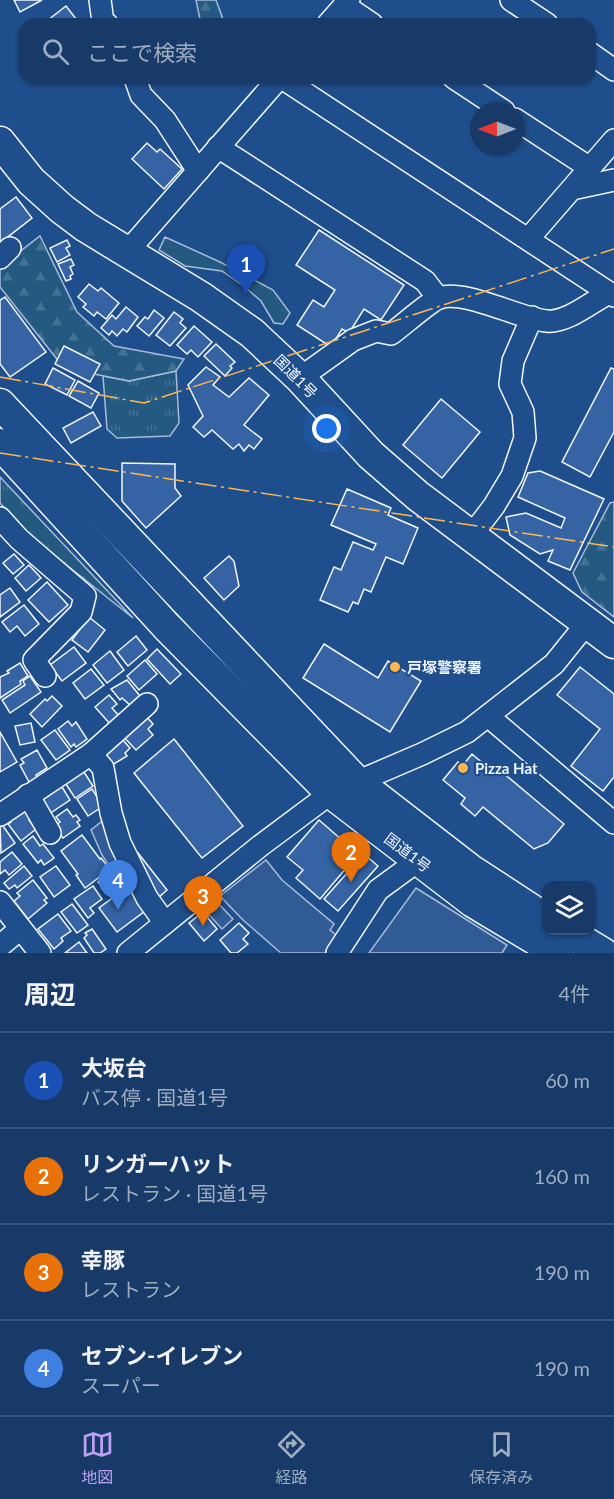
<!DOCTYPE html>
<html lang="ja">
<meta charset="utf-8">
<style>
:root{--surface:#173a69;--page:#244571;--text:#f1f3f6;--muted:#9eadc0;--line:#36547d;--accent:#bca0f2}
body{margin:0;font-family:Lato,"Noto Sans JP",sans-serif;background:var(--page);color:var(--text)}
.controls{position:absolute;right:18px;bottom:18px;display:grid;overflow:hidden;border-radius:12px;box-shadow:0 2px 4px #0004}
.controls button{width:54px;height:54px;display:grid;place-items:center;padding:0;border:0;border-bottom:2px solid var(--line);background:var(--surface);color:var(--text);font:30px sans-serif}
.compass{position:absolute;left:470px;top:102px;width:54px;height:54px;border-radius:50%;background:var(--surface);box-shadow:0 2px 4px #0004;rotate:270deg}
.you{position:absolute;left:327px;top:429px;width:21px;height:21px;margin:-15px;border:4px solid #fff;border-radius:50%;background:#1a73e8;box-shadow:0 0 0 9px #1a73e833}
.badge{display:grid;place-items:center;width:39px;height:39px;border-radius:50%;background:var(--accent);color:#fff;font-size:20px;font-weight:700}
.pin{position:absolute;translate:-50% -50px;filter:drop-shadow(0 2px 3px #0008)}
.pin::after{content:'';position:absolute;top:32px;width:21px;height:18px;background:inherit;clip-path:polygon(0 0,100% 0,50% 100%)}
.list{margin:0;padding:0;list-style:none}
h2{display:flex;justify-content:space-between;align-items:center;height:78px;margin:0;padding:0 24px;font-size:26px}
h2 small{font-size:20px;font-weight:400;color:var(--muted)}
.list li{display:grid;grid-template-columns:39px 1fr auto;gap:18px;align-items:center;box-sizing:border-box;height:96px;padding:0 24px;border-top:2px solid var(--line)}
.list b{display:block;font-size:22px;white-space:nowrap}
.list p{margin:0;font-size:20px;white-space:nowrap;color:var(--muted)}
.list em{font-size:20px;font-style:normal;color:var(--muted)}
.icon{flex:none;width:33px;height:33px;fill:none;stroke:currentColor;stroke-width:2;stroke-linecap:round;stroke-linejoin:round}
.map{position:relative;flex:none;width:614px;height:953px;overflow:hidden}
.search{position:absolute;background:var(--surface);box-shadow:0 2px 4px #0004;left:18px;right:18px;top:18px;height:66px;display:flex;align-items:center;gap:15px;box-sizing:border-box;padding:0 21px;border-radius:18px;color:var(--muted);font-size:22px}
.sheet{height:462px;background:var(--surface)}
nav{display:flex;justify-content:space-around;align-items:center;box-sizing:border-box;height:84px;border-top:2px solid var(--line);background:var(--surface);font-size:16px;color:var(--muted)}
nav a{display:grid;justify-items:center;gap:3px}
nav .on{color:var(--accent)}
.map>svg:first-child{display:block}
.grass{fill:url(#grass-tufts);stroke:#a8bbd7;stroke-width:1.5}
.forest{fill:url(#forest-firs);stroke:#a8bbd7;stroke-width:1.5}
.garden{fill:#245a82;stroke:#a8bbd7;stroke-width:1.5}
.parking{fill:#305b95;stroke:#a8bbd7;stroke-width:1.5}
.building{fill:#3563a3;stroke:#f2f6ff;stroke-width:1.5}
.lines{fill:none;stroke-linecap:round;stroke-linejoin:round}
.minor-casing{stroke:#f2f6ff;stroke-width:24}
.highway-casing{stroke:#f2f6ff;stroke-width:33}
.minor{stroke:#1f4e8c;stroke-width:21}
.highway{stroke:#1f4e8c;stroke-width:30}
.power{stroke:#ffb74d;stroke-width:1.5;stroke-dasharray:21 4.5 3 4.5;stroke-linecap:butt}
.poi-dot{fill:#ffb74d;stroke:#1f4e8c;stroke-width:2}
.labels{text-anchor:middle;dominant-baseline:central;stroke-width:4.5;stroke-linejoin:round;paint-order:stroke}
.street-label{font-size:15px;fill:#f2f6ff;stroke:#1f4e8c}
.poi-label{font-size:15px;font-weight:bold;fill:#f2f6ff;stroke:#1f4e8c;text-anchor:start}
</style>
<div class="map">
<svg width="614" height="953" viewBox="0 0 614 953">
<defs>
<pattern id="grass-tufts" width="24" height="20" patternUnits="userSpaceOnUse" patternTransform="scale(1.5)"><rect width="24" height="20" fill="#245a82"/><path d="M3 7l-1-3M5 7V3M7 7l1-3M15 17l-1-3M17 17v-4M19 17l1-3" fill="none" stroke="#447295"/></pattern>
<pattern id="forest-firs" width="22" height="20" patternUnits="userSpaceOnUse" patternTransform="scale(1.5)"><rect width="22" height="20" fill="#245a82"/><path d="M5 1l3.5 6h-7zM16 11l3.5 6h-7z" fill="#447295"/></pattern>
</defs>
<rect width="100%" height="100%" fill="#1f4e8c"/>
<g class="grass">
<polygon points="176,371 179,423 170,436 117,438 107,429 103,376 129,381"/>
<polygon points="0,477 133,618 29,535 0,503"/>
</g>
<g class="forest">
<polygon points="196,0 216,0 224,22 220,24 201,24"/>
<polygon points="40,236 77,312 114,346 184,359 176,371 129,381 64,368 0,287 0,267"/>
<polygon points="614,502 614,617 582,592 573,573 610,503"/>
</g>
<polygon class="garden" points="165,237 220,262 273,290 290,313 283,324 274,323 261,301 246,288 222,271 185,266 159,250"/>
<g class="parking">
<polygon points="106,818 120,858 110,867 102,855 91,830"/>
<polygon points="266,860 282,880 334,924 330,930 340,938 328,953 281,953 243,920 220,896"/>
<polygon points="416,888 507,945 502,953 369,953"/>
<polygon points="215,900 233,919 222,929 204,909"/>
</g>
<g class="building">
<polygon points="14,0 42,0 20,12"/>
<polygon points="66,6 80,24 43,24"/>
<polygon points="147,143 157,152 160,149 182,169 164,189 132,159"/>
<polygon points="16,197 32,218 0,243 0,209"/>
<polygon points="319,230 404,285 381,320 364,309 349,333 342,329 331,347 297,325 313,300 324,307 335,290 296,265"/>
<polygon points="67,240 70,246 66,248 70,255 57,262 50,248"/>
<polygon points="71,259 74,265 70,267 73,274 70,276 71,279 66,281 58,264"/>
<polygon points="89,284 98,291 101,288 119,303 106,319 97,312 94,316 83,307 86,304 78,297"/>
<polygon points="5,297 46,352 10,377 0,364 0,300"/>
<polygon points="126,307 138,317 127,332 123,329 117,336 112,331 109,335 101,328 112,315 116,319"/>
<polygon points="154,310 164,318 149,336 137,326 145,317 148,319"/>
<polygon points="174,312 183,319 180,323 186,328 170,346 156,335"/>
<polygon points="194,326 212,342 198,357 191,350 187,354 177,345"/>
<polygon points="216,344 235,362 230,366 232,368 225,376 204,356"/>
<polygon points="64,346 100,364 90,382 55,364"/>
<polygon points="206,367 220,377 213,385 229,397 249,378 269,395 244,425 262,439 254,449 249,445 244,451 239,444 233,449 212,430 204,437 193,427 203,416 188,385"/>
<polygon points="53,368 75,380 67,395 45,384"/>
<polygon points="611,368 614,369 614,432 590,477 562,462"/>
<polygon points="78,381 99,393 91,408 69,396"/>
<polygon points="441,399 480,432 442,478 403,445"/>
<polygon points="93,412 101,426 71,443 63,428"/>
<polygon points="122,463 175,464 175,488 181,496 146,528 122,501"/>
<polygon points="540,471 604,499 570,570 548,561 553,550 540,554 510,535 506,517 526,513 561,528 565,518 518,497 528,473"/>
<polygon points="347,489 391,508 388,515 418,528 403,564 386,557 371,592 364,589 358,604 353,602 348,612 320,600 334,567 341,570 353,542 373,550 376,544 331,525"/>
<polygon points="14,554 24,565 13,574 3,563"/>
<polygon points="229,556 234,561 239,586 224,600 204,578"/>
<polygon points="29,565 41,578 26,591 15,578"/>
<polygon points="47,582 68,605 49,622 28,600"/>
<polygon points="10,588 20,602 0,617 0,595"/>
<polygon points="24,605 39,624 25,636 17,626 10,632 2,622"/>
<polygon points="89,617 105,630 88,652 72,640"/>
<polygon points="136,636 147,650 128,666 117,652"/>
<polygon points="324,644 378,678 388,661 421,681 390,732 303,678"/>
<polygon points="74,647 86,663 62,681 50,665"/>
<polygon points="157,649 181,674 170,684 147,659"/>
<polygon points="110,651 124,670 107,683 93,665"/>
<polygon points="145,660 157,674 139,690 127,676"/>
<polygon points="20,663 28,676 20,681 21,684 0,698 0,677 9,673 7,671"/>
<polygon points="580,667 614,694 614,777 603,791 571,766 600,729 557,695"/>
<polygon points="91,669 104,685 85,699 73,683"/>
<polygon points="30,676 41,692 10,713 2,700 25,685 23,681"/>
<polygon points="127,680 140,696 130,705 122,698 120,700 111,689"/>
<polygon points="109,695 117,704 112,708 120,717 111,725 95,707"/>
<polygon points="52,696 62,706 42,727 30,714 45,699 47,701"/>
<polygon points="144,714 153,724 148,729 153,735 136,750 122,735"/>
<polygon points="68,721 72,726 76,722 87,739 76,747 74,744 71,747 58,729"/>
<polygon points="31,723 35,742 20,745 15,726"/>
<polygon points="55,730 70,750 56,760 41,740"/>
<polygon points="0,732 17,762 0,772"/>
<polygon points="122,739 130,748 125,753 127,756 112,765 104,755"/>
<polygon points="174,739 243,826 202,858 134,773"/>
<polygon points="37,750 47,768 36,775 37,778 29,782 20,765 24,763 21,759"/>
<polygon points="472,754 492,771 496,767 564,824 548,843 534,849 483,807 475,816 461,804 465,798 443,780 458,762 463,765"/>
<polygon points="82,769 93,786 75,798 62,778"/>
<polygon points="59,782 70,800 49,814 37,796"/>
<polygon points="92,789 103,806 88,816 77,799"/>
<polygon points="24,807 32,817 29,820 36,829 21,841 8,824 11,822 9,819"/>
<polygon points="67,809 73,817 76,815 80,820 77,822 80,826 63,838 54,827 60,822 56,817"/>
<polygon points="319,820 358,854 320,899 296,878 303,870 287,857"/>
<polygon points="1,823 15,843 1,853 0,824"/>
<polygon points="82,835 100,859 101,858 110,869 85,888 76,875 78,874 61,851"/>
<polygon points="33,836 40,846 43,844 54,858 44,865 41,860 38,863 23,844"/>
<polygon points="12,852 22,864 9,875 5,870 0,874 0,862"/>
<polygon points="138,853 167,890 157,899 134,857"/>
<polygon points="364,854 378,866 338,911 324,899"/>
<polygon points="24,866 32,876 17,888 15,885 9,889 4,883"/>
<polygon points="56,866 70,885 54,897 40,877"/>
<polygon points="113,871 123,885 108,895 98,882"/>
<polygon points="33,880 47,898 44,900 47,903 28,919 14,901 20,896 17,893"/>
<polygon points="93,886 102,899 90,908 94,913 88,918 74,899"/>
<polygon points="127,887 145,911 117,932 99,908"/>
<polygon points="72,904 88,925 77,933 61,912"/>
<polygon points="203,912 217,929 204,941 189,923"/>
<polygon points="58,914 71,931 61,938 63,941 54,949 38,929"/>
<polygon points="239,923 249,933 243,939 248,944 237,953 231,953 220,940"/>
<polygon points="92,929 106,949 100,953 94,953 84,938 87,935 85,933"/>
<polygon points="79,942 87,953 65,953"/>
</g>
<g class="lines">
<g class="minor-casing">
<g id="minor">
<polyline points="100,0 103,22 107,24"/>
<polyline points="511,0 547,24"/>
<polyline points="344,5 372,24"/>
<polyline points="328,24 349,0"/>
<polyline points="590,53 614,70"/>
<polyline points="135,78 141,95 165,120 198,171"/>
<polyline points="282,78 614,296"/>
<polyline points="454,78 504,111"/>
<polyline points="515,119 590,168"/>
<polyline points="218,147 425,281 438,298"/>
<polyline points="572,189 614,180"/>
<polyline points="529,238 614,140"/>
<polyline points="128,251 279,78"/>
<polyline points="0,258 10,248"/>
<path d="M300,378L353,340L376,331L391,334C401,327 430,301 439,298C466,289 519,319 547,321C567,323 591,302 609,293"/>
<polyline points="0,518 19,539 85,596 81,612 34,660 45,676"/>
<polyline points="471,536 494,506 512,476 525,438 523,412 510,384 513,361 532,317"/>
<polyline points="488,716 614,823"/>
<polyline points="91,754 147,704"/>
<polyline points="28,795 50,833"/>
<polyline points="0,815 91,754 103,768 111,813 120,843 147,898 165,923"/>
<polyline points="0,902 40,953"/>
<polyline points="0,946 20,929"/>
<polyline points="128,953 260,846 331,793 422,754 467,732 554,664 587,623"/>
<polyline points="337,953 378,890 419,860"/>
</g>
</g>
<g class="highway-casing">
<g id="highway">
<polyline points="0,142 31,181 62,209 86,227 201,297 252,333 300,378 371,455 418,496 614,643"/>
<polyline points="0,404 356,781 471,870 546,919"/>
<polyline points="0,444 167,627 331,793 473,902 558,953"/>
<polyline points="565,930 603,953"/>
</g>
</g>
<use href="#minor" class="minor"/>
<use href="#highway" class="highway"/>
<g class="power">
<polyline points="0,377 144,403 614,249"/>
<polyline points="0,453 614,547"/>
</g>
</g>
<g class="poi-dot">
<circle cx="395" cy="667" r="6"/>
<circle cx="463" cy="768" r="6"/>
</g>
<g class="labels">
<g class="street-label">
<text transform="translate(296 376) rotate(45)">国道1号</text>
<text transform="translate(408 852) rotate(37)">国道1号</text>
</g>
<g class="poi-label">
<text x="407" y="667">戸塚警察署</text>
<text x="475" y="768">Pizza Hat</text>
</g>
</g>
</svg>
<div class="controls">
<button><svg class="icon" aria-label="layers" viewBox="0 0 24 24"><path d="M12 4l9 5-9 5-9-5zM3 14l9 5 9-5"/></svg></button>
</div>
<svg class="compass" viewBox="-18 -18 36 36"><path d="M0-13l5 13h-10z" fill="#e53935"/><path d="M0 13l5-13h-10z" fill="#9eadc0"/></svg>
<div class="you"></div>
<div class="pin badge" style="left:246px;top:294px;background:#1a4fb4">1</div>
<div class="pin badge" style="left:351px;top:882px;background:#e8710a">2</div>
<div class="pin badge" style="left:203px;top:926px;background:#e8710a">3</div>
<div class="pin badge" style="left:118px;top:910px;background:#3f7fe0">4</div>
<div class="search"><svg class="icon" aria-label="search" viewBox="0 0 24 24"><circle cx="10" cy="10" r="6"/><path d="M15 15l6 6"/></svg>ここで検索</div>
</div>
<section class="sheet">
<h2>周辺<small>4件</small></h2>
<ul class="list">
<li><span class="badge" style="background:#1a4fb4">1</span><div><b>大坂台</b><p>バス停 · 国道1号</p></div><em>60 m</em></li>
<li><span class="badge" style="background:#e8710a">2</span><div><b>リンガーハット</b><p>レストラン · 国道1号</p></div><em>160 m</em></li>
<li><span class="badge" style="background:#e8710a">3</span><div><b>幸豚</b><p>レストラン</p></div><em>190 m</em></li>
<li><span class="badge" style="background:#3f7fe0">4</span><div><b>セブン-イレブン</b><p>スーパー</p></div><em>190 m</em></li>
</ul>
</section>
<nav>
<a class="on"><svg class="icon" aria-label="map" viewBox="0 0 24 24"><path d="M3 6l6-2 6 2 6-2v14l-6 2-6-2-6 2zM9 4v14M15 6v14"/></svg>地図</a>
<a><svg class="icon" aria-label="directions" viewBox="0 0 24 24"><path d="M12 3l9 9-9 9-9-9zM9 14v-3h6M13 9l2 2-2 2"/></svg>経路</a>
<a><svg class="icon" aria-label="saved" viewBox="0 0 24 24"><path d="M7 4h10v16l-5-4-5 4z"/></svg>保存済み</a>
</nav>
